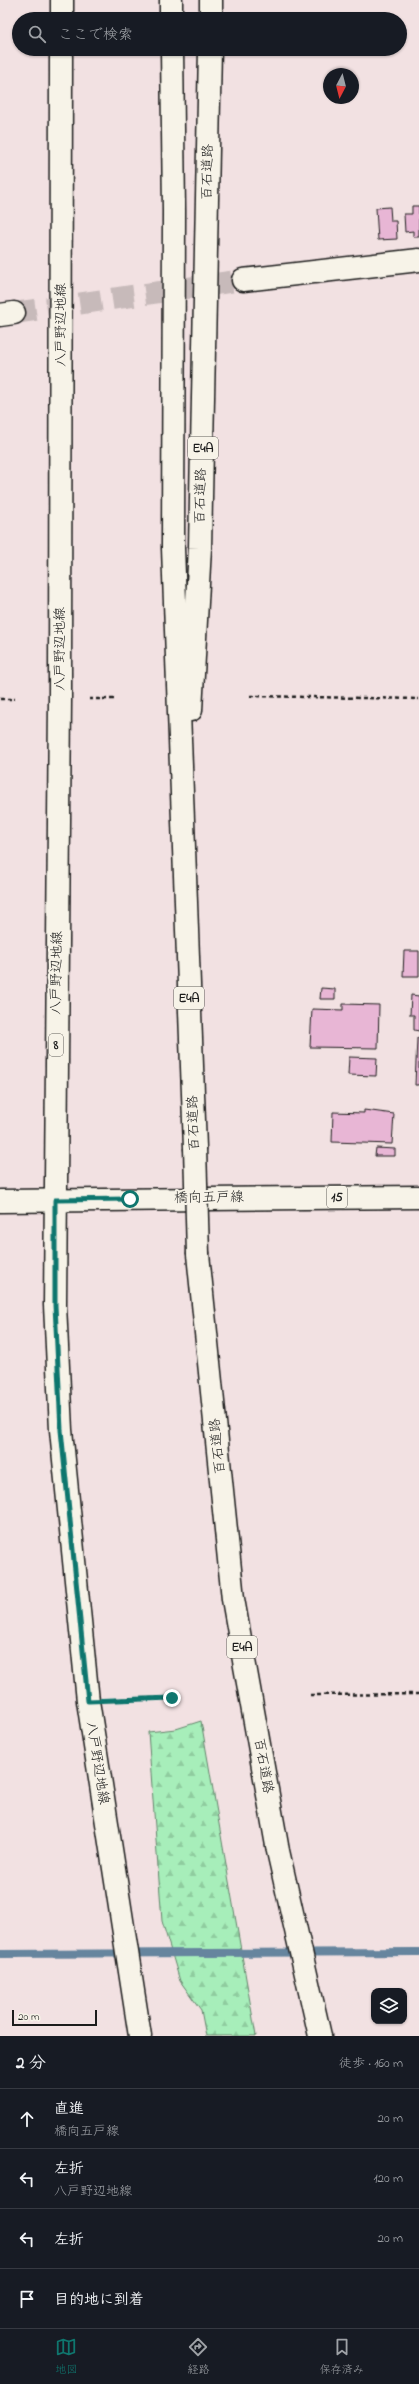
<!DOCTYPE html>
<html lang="ja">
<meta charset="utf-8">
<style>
:root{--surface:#171b24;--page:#20242c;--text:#f1f3f6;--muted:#9ea1a6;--line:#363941;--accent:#0f766e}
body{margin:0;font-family:"Indie Flower","Klee One",sans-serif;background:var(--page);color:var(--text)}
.controls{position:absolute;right:12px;bottom:12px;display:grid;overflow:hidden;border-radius:8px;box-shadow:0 1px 3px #0004}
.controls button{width:36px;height:36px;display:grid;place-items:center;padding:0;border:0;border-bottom:1px solid var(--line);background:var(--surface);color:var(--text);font:20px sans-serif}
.compass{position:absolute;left:323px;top:68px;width:36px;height:36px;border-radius:50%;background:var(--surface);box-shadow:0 1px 3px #0004;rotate:187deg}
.scale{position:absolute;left:12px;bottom:10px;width:85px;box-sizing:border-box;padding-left:4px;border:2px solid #1c1c1c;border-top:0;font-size:11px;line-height:14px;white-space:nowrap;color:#1c1c1c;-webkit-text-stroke:3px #f7f3e8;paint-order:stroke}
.stop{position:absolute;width:12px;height:12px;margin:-9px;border:3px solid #0f766e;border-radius:50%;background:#fff}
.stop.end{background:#0f766e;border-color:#fff;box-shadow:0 1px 4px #0008}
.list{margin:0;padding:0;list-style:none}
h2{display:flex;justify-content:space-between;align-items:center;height:52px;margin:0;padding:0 16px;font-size:17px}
h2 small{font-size:13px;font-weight:400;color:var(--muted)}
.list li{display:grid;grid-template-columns:26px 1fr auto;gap:12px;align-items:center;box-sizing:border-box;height:60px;padding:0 16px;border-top:1px solid var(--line)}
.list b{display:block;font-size:15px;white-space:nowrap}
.list p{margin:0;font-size:13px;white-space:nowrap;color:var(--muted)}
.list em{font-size:13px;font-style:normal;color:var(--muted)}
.icon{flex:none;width:22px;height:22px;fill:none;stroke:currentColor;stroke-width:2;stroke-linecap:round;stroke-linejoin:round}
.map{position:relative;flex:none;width:419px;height:2036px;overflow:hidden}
.search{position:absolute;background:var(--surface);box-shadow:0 1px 3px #0004;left:12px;right:12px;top:12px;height:44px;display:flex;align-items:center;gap:10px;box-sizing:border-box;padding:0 14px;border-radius:22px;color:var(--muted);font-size:15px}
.sheet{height:292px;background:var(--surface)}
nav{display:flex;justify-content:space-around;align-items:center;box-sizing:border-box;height:56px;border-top:1px solid var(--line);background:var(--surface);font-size:11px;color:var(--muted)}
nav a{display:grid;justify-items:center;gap:2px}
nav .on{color:var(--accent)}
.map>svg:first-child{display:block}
.forest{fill:url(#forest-firs);stroke:#62856b}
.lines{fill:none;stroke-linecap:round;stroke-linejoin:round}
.stream{stroke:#66859e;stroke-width:8}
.building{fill:#e8b6d5;stroke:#1c1c1c}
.street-tunnel{stroke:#c7baba;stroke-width:22;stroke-dasharray:22 11;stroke-linecap:butt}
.street-casing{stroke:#1c1c1c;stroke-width:25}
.primary-casing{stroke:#1c1c1c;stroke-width:25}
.highway-casing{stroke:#1c1c1c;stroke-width:25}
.path{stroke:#1c1c1c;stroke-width:2.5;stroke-dasharray:4 3;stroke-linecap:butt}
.street{stroke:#f7f3e8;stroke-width:22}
.primary{stroke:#f7f3e8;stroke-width:22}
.highway{stroke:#f7f3e8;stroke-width:22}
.highway-bridge-casing{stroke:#1c1c1c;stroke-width:25;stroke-linecap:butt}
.highway-bridge{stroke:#f7f3e8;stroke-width:22}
.route{stroke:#0f766e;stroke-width:5}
.labels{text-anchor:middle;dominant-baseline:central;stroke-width:4;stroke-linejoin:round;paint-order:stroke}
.shield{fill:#f7f3e8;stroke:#5e5c59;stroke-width:1}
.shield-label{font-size:13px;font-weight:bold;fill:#1c1c1c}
.street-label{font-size:14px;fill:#1c1c1c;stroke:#f7f3e8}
</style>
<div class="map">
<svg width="419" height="2036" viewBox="0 0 419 2036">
<defs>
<pattern id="forest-firs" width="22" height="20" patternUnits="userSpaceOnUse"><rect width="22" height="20" fill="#a7eeba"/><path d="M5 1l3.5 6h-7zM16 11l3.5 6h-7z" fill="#8fcc9f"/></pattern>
</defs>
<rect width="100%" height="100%" fill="#f2e1e2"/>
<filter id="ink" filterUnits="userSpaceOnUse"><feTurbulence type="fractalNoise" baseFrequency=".025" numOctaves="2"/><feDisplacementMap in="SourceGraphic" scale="8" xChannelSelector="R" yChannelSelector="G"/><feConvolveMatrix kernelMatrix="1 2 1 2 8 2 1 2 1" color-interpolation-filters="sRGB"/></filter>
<g filter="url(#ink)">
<polygon class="forest" points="201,1721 256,2036 206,2036 201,2010 180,1981 162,1921 148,1732 176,1729"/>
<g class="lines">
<polyline class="stream" points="0,1954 419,1952"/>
</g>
<g class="building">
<polygon points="412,206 419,206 419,237 413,237 413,231 405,232 404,214 412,214"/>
<polygon points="390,207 391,221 396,221 397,239 378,240 376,208"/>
<polygon points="404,951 419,951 419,976 403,976"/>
<polygon points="321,988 335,989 335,999 320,999"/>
<polygon points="411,995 419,996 419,1031 414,1030 414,1015 410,1015"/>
<polygon points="343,1004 379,1005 378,1048 310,1047 312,1009 343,1010"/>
<polygon points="417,1038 419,1038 419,1085 415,1085"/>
<polygon points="349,1057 377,1058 376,1076 348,1075"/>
<polygon points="364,1110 394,1114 392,1144 332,1142 333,1112 364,1113"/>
<polygon points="376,1148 395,1149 395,1156 375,1156"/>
</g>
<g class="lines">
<polyline class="street-tunnel" points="14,313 243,280"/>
<g class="street-casing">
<g id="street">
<polyline points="243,280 419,260"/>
<polyline points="0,315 14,313"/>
</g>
</g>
<g class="primary-casing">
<g id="primary">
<polyline points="62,19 62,0"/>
<polyline points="61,49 60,700 55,1305 61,1430 88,1701 140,2036"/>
<polyline points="0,1201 419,1197"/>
</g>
</g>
<g class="highway-casing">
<g id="highway">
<polyline points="171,0 171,19"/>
<polyline points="211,19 211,0"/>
<polyline points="172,49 174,211 173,548 195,1148"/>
<polyline points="191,710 200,548 210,49"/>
<polyline points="198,1254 233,1599 278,1851 320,2036"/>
</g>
</g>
<g class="path">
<polyline points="250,696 419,699"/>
<polyline points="0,699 15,699"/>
<polyline points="89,699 115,699"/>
<polyline points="310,1695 419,1694"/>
<polyline points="114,1700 172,1698"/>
</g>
<use href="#street" class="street"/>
<use href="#primary" class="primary"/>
<use href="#highway" class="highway"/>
<g class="highway-bridge-casing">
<polyline id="highway-bridge" points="195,1148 198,1254"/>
</g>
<use href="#highway-bridge" class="highway-bridge"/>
</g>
</g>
<g class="lines" filter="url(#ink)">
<polyline class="route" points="130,1199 55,1200 55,1305 61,1430 88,1701 172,1698"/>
</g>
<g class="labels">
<g class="shield">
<rect x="188" y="437" width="30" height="22" rx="3"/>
<rect x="174" y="987" width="30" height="22" rx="3"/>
<rect x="49" y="1034" width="14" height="22" rx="3"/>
<rect x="327" y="1186" width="20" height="22" rx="3"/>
<rect x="227" y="1636" width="30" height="22" rx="3"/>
</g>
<g class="shield-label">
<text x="203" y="448">E4A</text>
<text x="189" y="998">E4A</text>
<text x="56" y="1045">8</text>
<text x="337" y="1197">15</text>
<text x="242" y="1647">E4A</text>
</g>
<g class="street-label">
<text transform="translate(208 172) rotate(-89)">百石道路</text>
<text transform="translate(61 325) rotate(-90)">八戸野辺地線</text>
<text transform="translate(201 496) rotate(-89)">百石道路</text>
<text transform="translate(60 649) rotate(-90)">八戸野辺地線</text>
<text transform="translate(57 973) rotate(-89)">八戸野辺地線</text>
<text transform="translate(194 1123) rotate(-92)">百石道路</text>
<text transform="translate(209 1198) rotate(-1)">橋向五戸線</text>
<text transform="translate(218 1446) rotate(-96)">百石道路</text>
<text transform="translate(97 1763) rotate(81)">八戸野辺地線</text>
<text transform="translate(263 1766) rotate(80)">百石道路</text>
</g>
</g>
</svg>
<div class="controls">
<button><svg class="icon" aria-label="layers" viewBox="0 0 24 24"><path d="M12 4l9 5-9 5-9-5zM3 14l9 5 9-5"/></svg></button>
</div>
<svg class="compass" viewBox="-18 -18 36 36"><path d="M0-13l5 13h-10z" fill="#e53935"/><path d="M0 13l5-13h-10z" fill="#9ea1a6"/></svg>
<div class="scale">20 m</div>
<div class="stop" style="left:130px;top:1199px"></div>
<div class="stop end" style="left:172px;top:1698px"></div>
<div class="search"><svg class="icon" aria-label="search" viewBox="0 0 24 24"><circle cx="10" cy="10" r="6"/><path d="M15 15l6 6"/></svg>ここで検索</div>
</div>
<section class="sheet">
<h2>2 分<small>徒歩 · 160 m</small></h2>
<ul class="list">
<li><svg class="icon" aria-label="ahead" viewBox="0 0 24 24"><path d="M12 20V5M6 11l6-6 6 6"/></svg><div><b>直進</b><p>橋向五戸線</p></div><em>20 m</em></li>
<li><svg class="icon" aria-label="left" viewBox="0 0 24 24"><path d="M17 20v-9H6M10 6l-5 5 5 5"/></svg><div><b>左折</b><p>八戸野辺地線</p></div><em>120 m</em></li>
<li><svg class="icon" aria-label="left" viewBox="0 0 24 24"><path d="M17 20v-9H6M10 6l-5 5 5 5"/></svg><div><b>左折</b></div><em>20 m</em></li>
<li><svg class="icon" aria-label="arrive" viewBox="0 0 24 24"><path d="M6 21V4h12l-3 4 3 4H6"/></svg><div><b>目的地に到着</b></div></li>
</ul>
</section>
<nav>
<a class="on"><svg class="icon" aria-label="map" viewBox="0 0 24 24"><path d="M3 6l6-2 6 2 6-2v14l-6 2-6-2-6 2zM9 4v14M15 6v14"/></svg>地図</a>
<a><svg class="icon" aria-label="directions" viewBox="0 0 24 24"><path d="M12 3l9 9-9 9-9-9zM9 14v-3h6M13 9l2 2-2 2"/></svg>経路</a>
<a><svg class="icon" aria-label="saved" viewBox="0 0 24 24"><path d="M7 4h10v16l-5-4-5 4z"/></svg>保存済み</a>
</nav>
